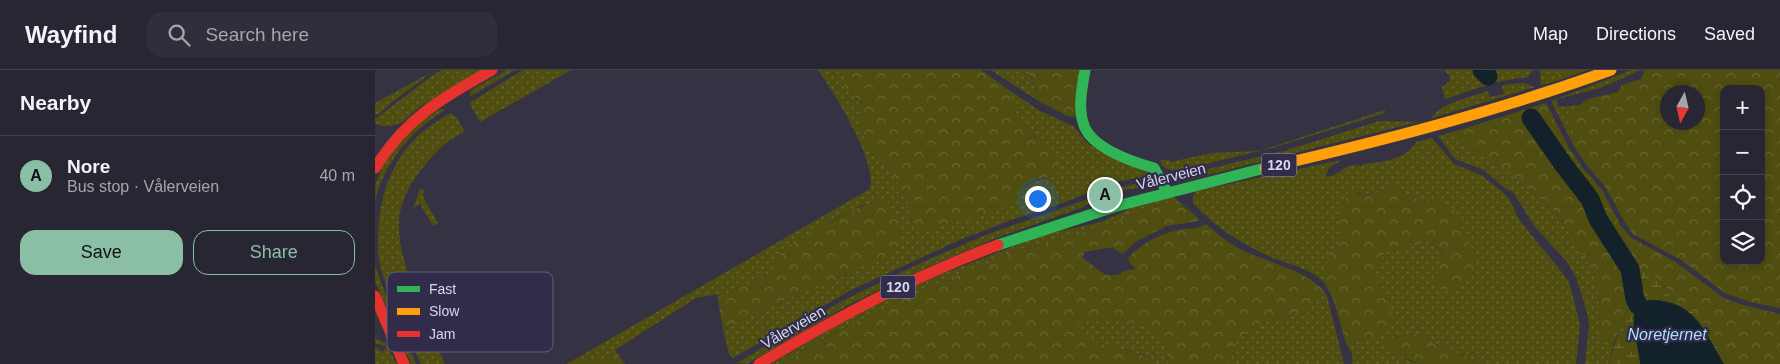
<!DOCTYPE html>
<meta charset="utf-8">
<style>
:root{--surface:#282632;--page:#302e3a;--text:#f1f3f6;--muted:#a5a5ac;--line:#44434d;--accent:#8abfa5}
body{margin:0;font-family:Helvetica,sans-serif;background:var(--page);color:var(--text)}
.controls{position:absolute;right:15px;top:15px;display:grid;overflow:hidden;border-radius:10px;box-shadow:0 2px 8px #0003}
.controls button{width:45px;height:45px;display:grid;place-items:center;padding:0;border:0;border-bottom:1px solid var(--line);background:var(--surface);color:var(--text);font:25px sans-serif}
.compass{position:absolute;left:1285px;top:15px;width:45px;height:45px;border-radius:50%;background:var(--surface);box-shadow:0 2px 8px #0003;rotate:188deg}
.you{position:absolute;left:662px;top:128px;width:18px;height:18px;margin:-12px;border:4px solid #fff;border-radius:50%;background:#1a73e8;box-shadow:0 0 0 8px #1a73e833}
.badge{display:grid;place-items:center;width:32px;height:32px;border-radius:50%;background:var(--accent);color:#111;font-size:16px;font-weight:700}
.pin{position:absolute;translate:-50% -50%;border:2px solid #fff;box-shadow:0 1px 5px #0006}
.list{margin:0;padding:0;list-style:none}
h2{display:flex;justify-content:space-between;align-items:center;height:65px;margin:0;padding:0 20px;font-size:21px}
h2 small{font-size:16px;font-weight:400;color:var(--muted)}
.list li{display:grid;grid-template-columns:32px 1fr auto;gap:15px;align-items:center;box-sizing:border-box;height:80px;padding:0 20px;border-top:1px solid var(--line)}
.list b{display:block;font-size:19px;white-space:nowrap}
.list p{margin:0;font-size:16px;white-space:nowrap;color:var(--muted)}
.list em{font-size:16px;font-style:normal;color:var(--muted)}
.actions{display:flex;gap:10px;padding:15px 20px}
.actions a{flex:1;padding:11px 0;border:1px solid var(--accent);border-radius:15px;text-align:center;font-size:18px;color:var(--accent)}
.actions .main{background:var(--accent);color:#111}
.icon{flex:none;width:28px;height:28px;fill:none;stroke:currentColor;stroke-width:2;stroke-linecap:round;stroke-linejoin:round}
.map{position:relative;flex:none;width:1405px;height:294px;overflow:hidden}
header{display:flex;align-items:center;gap:30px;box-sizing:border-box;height:70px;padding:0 25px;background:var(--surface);border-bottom:1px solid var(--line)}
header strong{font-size:24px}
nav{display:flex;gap:28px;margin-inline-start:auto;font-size:18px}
.search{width:350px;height:45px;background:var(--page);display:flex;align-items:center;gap:12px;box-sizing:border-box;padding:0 18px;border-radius:15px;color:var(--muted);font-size:19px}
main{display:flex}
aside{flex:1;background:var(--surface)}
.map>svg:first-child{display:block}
.grass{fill:url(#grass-dots)}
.forest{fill:url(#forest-crowns);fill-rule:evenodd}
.wetland{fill:url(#wetland-marsh)}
.water{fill:#13212a}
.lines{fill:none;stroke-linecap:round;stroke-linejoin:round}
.river{stroke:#13212a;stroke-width:19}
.fast{stroke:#30b455;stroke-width:11}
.slow{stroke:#ff9f0a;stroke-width:11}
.jam{stroke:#e5322d;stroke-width:11}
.labels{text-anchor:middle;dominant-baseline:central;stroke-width:4.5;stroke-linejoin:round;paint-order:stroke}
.shield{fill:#302c4a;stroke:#a6a4ba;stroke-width:1}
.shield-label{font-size:14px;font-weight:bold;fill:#d8d7ea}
.street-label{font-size:15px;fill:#d8d7ea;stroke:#302c4a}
.water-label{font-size:16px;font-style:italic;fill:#acdff8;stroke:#302c4a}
.key{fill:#302c4a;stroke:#625f7a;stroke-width:1}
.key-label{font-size:14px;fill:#d8d7ea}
</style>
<header>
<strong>Wayfind</strong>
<div class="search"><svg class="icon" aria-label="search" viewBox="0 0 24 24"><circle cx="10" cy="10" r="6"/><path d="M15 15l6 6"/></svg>Search here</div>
<nav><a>Map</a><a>Directions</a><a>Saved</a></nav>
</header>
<main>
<aside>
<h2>Nearby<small></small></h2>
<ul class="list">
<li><span class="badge">A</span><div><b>Nore</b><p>Bus stop · Vålerveien</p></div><em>40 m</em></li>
</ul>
<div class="actions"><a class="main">Save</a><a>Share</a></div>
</aside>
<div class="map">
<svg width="1405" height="294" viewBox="0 0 1405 294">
<defs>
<pattern id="grass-dots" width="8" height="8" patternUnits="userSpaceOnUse" patternTransform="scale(1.25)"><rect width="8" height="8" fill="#4f4e10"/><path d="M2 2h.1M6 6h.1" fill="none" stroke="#686733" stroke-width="1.8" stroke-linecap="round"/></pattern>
<pattern id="forest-crowns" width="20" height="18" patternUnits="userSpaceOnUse" patternTransform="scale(1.25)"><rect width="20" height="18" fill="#4f4e10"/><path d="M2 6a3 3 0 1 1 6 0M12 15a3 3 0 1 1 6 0" fill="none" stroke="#686733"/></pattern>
<pattern id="wetland-marsh" width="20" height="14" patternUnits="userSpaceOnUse" patternTransform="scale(1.25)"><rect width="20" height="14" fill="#4f4e10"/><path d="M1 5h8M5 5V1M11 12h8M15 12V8" fill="none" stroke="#686733"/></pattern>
</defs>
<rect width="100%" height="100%" fill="#353343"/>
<g class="grass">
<polygon points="67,0 107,0 46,36 26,53 15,56 7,56 0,53 0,49 58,5"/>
<polygon points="132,0 140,0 96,26 95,25 96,20"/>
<polygon points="148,0 196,0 105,52 95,34 96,32"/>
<path d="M443,0H470C471,15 472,23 485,32L488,40L486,53L488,63L493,79L516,101L533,132L537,153L559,159L566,155L642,123C654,112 664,109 680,106L661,67L647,52L637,37L634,20L665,41L698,56L713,74L772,102V106L737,113L688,133L639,149L587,169L476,220L358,288L354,284L348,260L396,236L469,206L483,197L527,162L518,139L490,134L455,151L406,182L401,195L394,203L381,212L346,226L342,224L321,228L240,280L233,292L202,288L495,119C503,93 459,22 443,0Z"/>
<polygon points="616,0 653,0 665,32"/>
<polygon points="1069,0 1157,0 1153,7 1121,12 1070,29 1067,17 1075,11 1074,5"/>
<polygon points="1165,0 1182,0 1185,10 1166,15"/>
<path d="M1257,0H1266L1225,18L1182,29L1183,37L1205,35C1195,47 1194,58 1197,72L1176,31Z"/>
<polygon points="57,2 16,33 4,44 0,45 0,33"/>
<path d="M1148,13L1160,17L1057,48C1061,35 1099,26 1112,21L1115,27L1129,24L1127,17L1128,15Z"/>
<path d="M67,39L70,40C36,61 11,90 0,130C0,125 0,119 1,114C8,87 40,47 67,39Z"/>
<path d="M1010,40V43L897,78L805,100C795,101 788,100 785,90H794L797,92C809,89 820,86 832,84C850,81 868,83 887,80Z"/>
<path d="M76,43L82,48L90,62C73,69 61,81 50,95C38,109 29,124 25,142C17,183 53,256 70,294H46C32,260 12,227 4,191C0,150 8,104 36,73C47,60 62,51 76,43Z"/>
<polygon points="1004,51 1043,52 809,111 805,109 807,105 909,81"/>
<polygon points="1081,61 1086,74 1091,79 1101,83 1128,98 1178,140 1196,165 1218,201 1223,218 1225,248 1225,274 1238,275 1233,294 1210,294 1214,255 1212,242 1201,207 1192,192 1160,157 1138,122 1131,119 1109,100 1080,89 1063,66"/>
<path d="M1057,68L1079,94L1106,105L1129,123L1135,130L1142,146L1150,157L1186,201L1194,212L1205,254L1201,294H1105L1093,287L1064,276L1052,266L1037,264L1017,268L1022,284L1037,292L1048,294H977C979,286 976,280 971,274L1004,266L999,209L1000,198L1010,182L1017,179L1027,180L1051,171C1061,176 1068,180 1067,192L1084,158L1082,143L1065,132L1053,133L1017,117L995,125L982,122L967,166L963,174L956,181L950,213C934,197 911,194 891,185C865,172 837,155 818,133V127L821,121L966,90C958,96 953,95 951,106C963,108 967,96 978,95C981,95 983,96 986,96L989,94C1008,92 1031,89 1041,72Z"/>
<polygon points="775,109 775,113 773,116 740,122 703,139 624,167 560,194 477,233 372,294 362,293 467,231 550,191 613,164 745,118"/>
<polygon points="45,119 49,119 48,127 63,153 58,156 45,134 38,138"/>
<polygon points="793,127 800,128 814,140 807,135 794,133 785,135 761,143 751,148 704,163 669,175 644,180 630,185 618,192 598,199 525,231 461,262 432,278 408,294 396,294 466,253 530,220 567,204 668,165 726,152 761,136"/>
<polygon points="0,195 6,213 41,294 36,294 0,211"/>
<polygon points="949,224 952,226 969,294 852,294 863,267 891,251 932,243 944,227"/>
<path d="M723,248C744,250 780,251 790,274C793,280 792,288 793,294H775L773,287C749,277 717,278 699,257L705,250Z"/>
<polygon points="0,268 10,273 22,294 0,294 0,276 7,282 12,277 0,273"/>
</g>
<g class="forest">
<polygon points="470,0 606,0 634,20 637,37 647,52 683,93 684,101 680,106 662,109 651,114 631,135 622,141 589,151 566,155 559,159 545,161 537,153 533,132 516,101 493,79 488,63 486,53 488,40 486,32 473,22 470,15"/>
<polygon points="653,0 708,0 704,42 699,47 693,46 665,32"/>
<polygon points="1182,0 1213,0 1185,10"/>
<path d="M1270,0H1405V238L1375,232L1350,223L1306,190L1258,164L1251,154L1229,115L1210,93L1197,73L1195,59L1196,47L1205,35L1213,29L1243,22L1247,15L1266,9ZM1349,19H1386V191H1349ZM1292,22H1322V52H1292Z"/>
<polygon points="1171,33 1194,78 1207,97 1227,120 1246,156 1255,167 1299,191 1347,227 1364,234 1405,244 1405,294 1351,294 1340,273 1316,240 1296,229 1291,217 1252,202 1259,231 1249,246 1238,275 1225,274 1225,248 1223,219 1218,201 1196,165 1178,140 1128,98 1101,83 1091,79 1086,74 1081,61"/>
<path d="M1017,117L1053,133L1065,132L1076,136L1082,143L1084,158L1101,183V199L1081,218L1067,220L1060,215L1068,186L1062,177L1051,171L1027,180L1017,179L1010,182L1000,198L999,209L1006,215L1018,247L1015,260L1004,266L971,274L959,231L950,213L953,188L956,181L963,174L967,166C961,151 967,135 973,122L995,125Z"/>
<path d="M509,129C520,136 534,170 523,180C516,186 494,192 484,197C472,203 462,210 450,215C432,222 413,228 396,236C380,244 364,252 348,260L342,224L346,226C352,224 357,221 363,218C377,213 390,210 399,197C403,192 403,185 407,181C415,174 425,169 433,164C458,150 482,136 509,129Z"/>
<path d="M794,133C807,133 815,140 824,149L823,151L792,156L760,172L749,183H745L738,177L709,182L708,188L730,205H742L749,201L761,199L755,193L753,188C766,173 789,162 808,159C817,158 824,159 831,154C842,163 853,173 865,179C890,192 938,201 952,226L949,224L944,227L932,243L891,251L864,267L852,294H793C792,288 793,280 790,275C780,248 728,247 705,250L700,257C717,278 750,277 773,288L775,294H408L432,278L461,262L525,231L598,199L618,192L630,185L644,180L669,175L704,163L751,148L771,139Z"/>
<path d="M1037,264L1052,266L1064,276L1093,287L1105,294C1090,294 1062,294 1048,294C1036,292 1024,284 1011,281L1010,274L1017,268Z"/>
<polygon points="240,280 250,294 191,294 202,288 233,292"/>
</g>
<polygon class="wetland" points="1258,200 1270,200 1281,207 1291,217 1296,229 1316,240 1324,247 1340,273 1351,294 1233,294 1249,246 1259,231 1252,202"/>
<path class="water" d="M1273,230C1319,229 1329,260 1349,294H1265C1265,280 1252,247 1263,236C1265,233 1270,232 1273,230Z"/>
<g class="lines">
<g class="river">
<polyline points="1107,0 1113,6"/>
<polyline points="1156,48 1188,94 1215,129 1223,149 1255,199 1260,229 1263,235"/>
</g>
<g class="fast">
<path d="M710,0C707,18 702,40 710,58C720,79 758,92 779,98L792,122"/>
<polyline points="623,175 742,136 890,98"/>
</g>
<path class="slow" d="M890,98C1007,71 1123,41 1236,0"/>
<g class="jam">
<path d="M0,98C31,48 67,28 117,0"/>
<polyline points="0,226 29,294"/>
<path d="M384,294C461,248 539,206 623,175"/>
</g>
</g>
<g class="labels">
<g class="shield">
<rect x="886.5" y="83.5" width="35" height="23" rx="4"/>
<rect x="505.5" y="205.5" width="35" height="23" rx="4"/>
</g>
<g class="shield-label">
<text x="904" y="95">120</text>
<text x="523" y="217">120</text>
</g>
<g class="street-label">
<text transform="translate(796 106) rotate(-14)">Vålerveien</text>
<text transform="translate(418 257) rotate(-30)">Vålerveien</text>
</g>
<g class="water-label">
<text x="1292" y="264">Noretjernet</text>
</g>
</g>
<rect x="12" y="202" width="166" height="80" rx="8" class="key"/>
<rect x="22" y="216" width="23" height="6" fill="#30b455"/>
<rect x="22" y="238" width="23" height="7" fill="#ff9f0a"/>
<rect x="22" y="261" width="23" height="6" fill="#e5322d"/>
<g class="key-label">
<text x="54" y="224">Fast</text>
<text x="54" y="246">Slow</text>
<text x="54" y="269">Jam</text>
</g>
</svg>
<div class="controls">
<button>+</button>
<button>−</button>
<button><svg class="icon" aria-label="locate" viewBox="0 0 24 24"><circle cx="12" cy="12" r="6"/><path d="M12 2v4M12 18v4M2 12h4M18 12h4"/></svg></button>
<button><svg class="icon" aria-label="layers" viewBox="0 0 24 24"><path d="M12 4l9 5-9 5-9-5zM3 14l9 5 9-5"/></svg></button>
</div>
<svg class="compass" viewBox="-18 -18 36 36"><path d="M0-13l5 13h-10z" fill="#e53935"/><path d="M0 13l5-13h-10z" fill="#a5a5ac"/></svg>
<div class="you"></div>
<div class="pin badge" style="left:730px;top:125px">A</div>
</div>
</main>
